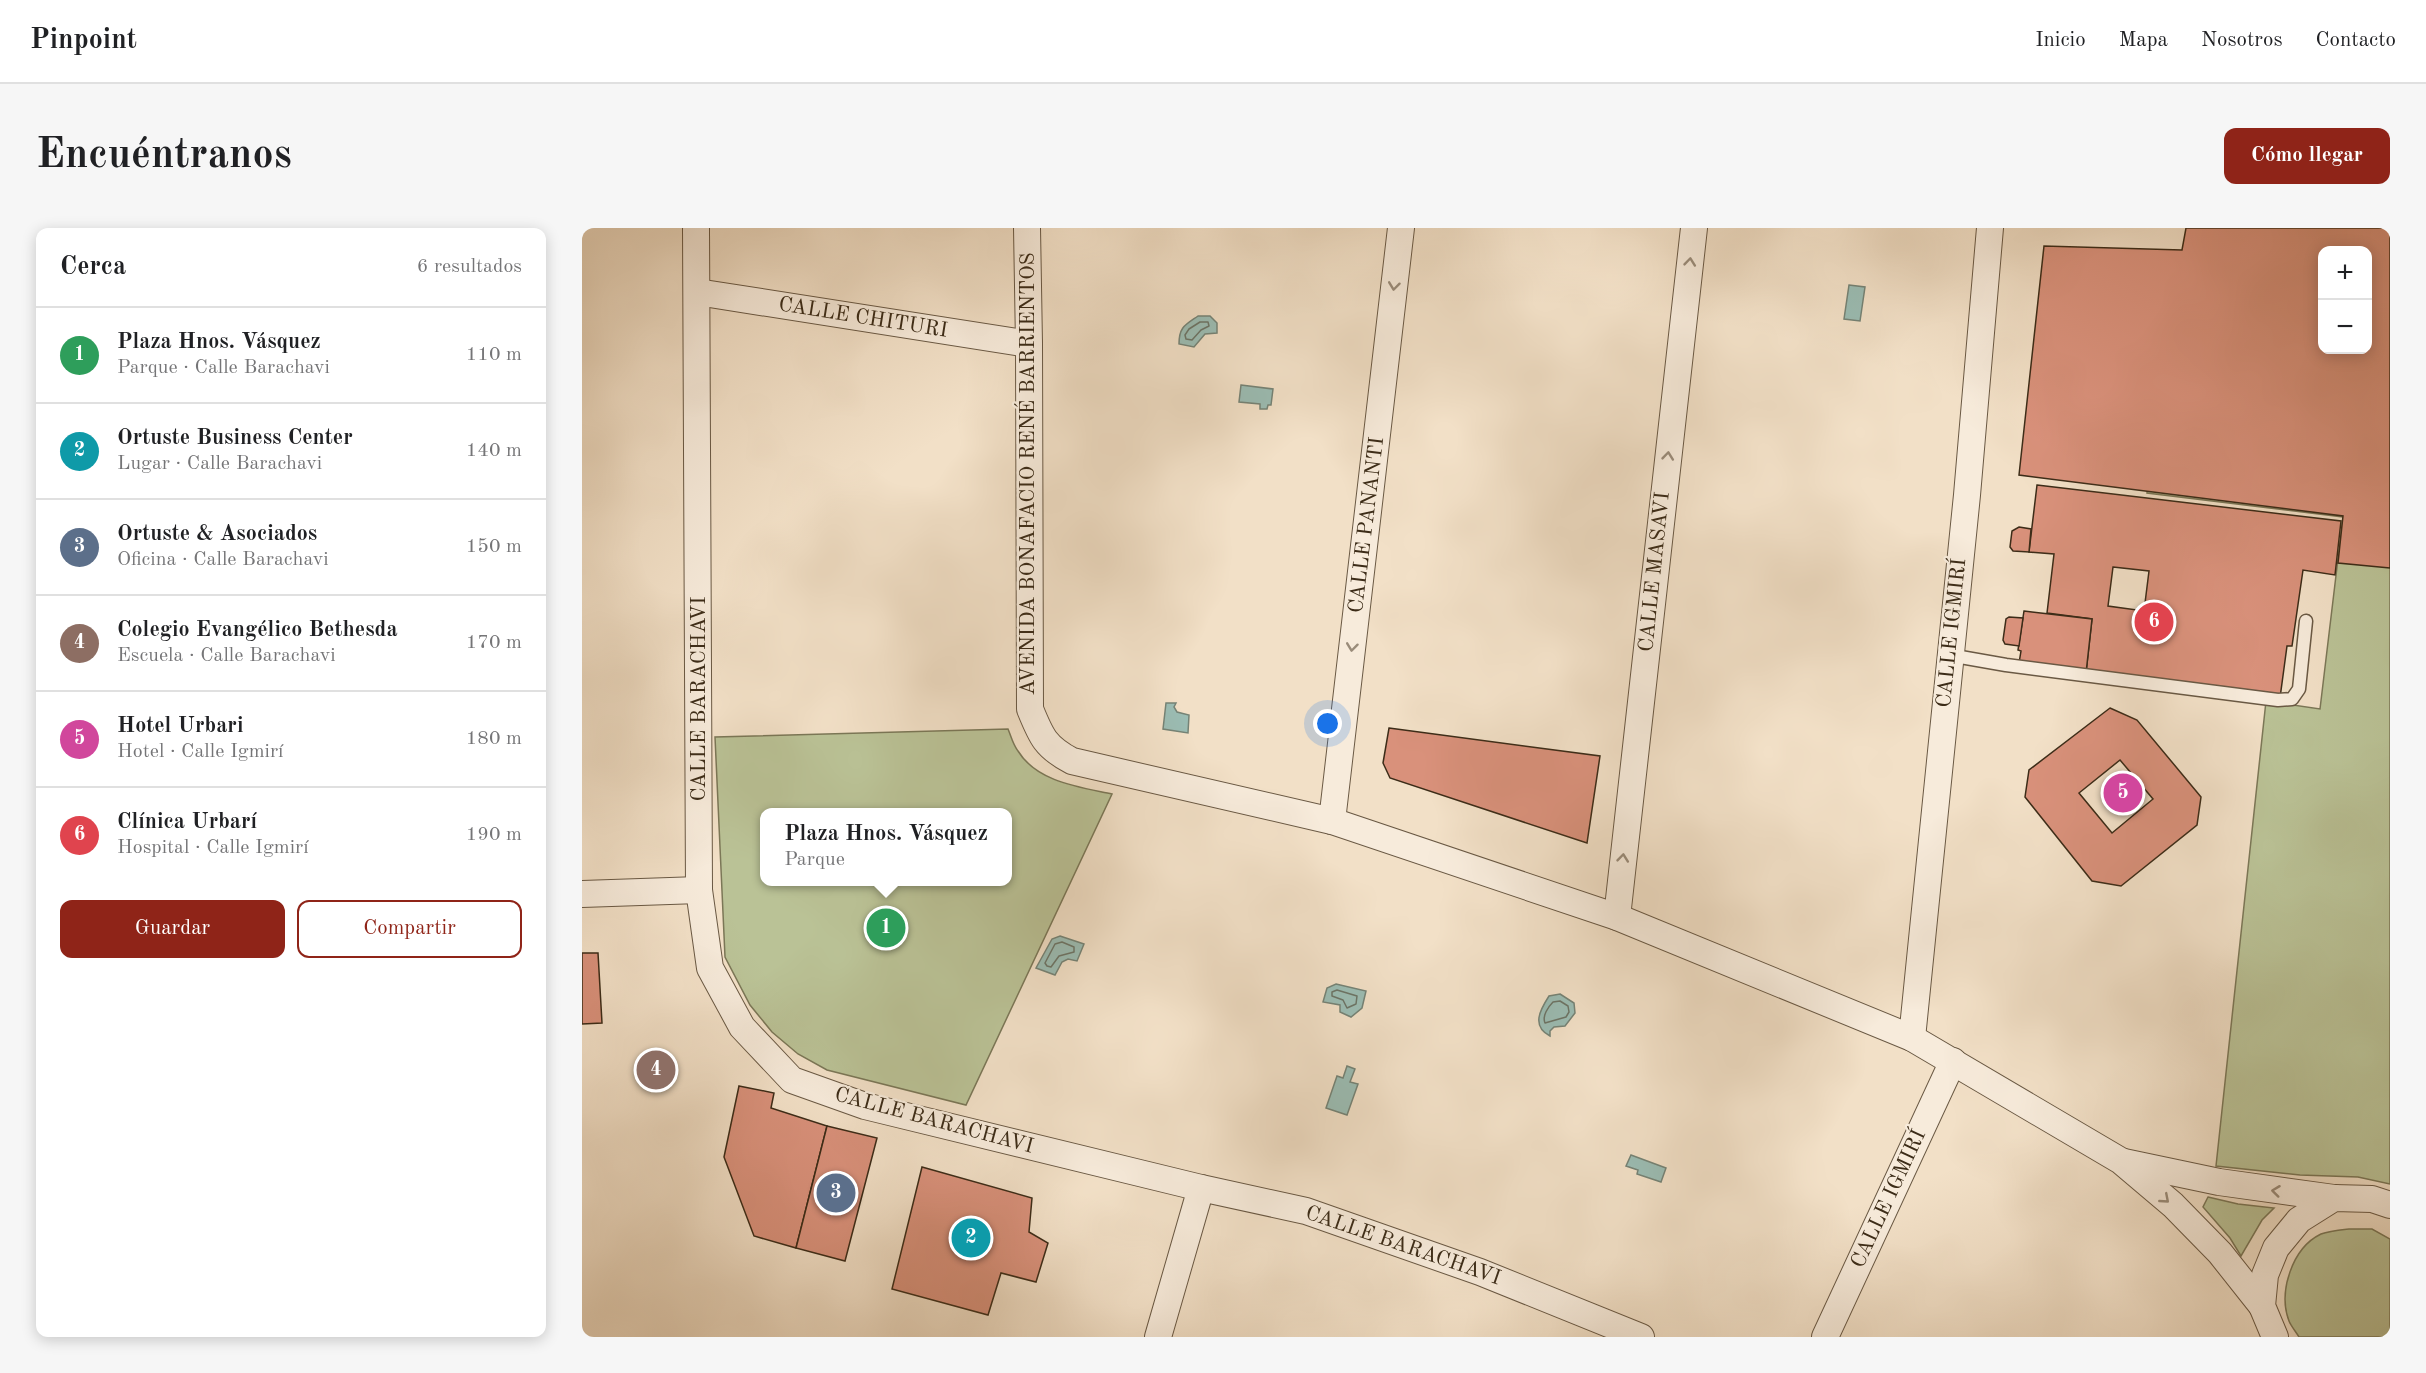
<!DOCTYPE html>
<html lang="es">
<meta charset="utf-8">
<style>
:root{--surface:#fff;--page:#f6f6f6;--text:#202124;--muted:#757577;--line:#e0e0e0;--accent:#8f2418}
body{margin:0;font-family:"Old Standard TT",serif;background:var(--page);color:var(--text)}
.controls{position:absolute;right:18px;top:18px;display:grid;overflow:hidden;border-radius:12px;box-shadow:0 3px 15px #0003}
.controls button{width:54px;height:54px;display:grid;place-items:center;padding:0;border:0;border-bottom:2px solid var(--line);background:var(--surface);color:var(--text);font:30px sans-serif}
.you{position:absolute;left:746px;top:496px;width:21px;height:21px;margin:-15px;border:4px solid #fff;border-radius:50%;background:#1a73e8;box-shadow:0 0 0 9px #1a73e833}
.badge{display:grid;place-items:center;width:39px;height:39px;border-radius:50%;background:var(--accent);color:#fff;font-size:20px;font-weight:700}
.pin{position:absolute;translate:-50% -50%;border:3px solid #fff;box-shadow:0 2px 6px #0006}
.popup{position:absolute;left:178px;top:580px;width:252px;height:78px;box-sizing:border-box;display:grid;place-content:center;border-radius:12px;background:var(--surface);filter:drop-shadow(0 2px 4px #0005);font-size:20px;white-space:nowrap;color:var(--muted)}
.popup b{font-size:22px;color:var(--text)}
.popup::after{content:'';position:absolute;left:50%;top:100%;margin-left:-12px;border:12px solid transparent;border-top-color:var(--surface)}
.list{margin:0;padding:0;list-style:none}
h2{display:flex;justify-content:space-between;align-items:center;height:78px;margin:0;padding:0 24px;font-size:26px}
h2 small{font-size:20px;font-weight:400;color:var(--muted)}
.list li{display:grid;grid-template-columns:39px 1fr auto;gap:18px;align-items:center;box-sizing:border-box;height:96px;padding:0 24px;border-top:2px solid var(--line)}
.list b{display:block;font-size:22px;white-space:nowrap}
.list p{margin:0;font-size:20px;white-space:nowrap;color:var(--muted)}
.list em{font-size:20px;font-style:normal;color:var(--muted)}
.actions{display:flex;gap:12px;padding:18px 24px}
.actions a{flex:1;padding:14px 0;border:2px solid var(--accent);border-radius:12px;text-align:center;font-size:21px;color:var(--accent)}
.actions .main{background:var(--accent);color:#fff}
.map{position:relative;flex:none;width:1808px;height:1109px;overflow:hidden;border-radius:12px}
header{display:flex;align-items:center;gap:36px;box-sizing:border-box;height:84px;padding:0 30px;background:var(--surface);border-bottom:2px solid var(--line)}
header strong{font-size:28px}
nav{display:flex;gap:33px;margin-inline-start:auto;font-size:21px}
.intro{display:flex;align-items:center;justify-content:space-between;box-sizing:border-box;height:144px;padding:0 36px}
h1{margin:0;font-size:42px}
.button{padding:15px 27px;border-radius:12px;background:var(--accent);color:#fff;font-size:21px;font-weight:700}
main{display:flex;gap:36px;padding:0 36px}
aside{flex:1;background:var(--surface);border-radius:12px;box-shadow:0 3px 15px #0003}
.map>svg:first-child{display:block}
.green{fill:#bac296;stroke:#7b7757;stroke-width:1.5;fill-rule:evenodd}
.water{fill:#9bbdb4;stroke:#758376;stroke-width:1.5}
.lines{fill:none;stroke-linecap:round;stroke-linejoin:round}
.shore{stroke:#6c7466;stroke-width:1.5}
.building{fill:#d9917b;stroke:#3c2c18;stroke-width:1.5;fill-rule:evenodd}
.service-casing{stroke:#6a5944;stroke-width:15}
.minor-casing{stroke:#6a5944;stroke-width:28}
.service{stroke:#f7ebdb;stroke-width:12}
.minor{stroke:#f7ebdb;stroke-width:26}
.oneway{stroke:#9a8c7a}
.labels{text-anchor:middle;dominant-baseline:central;stroke-width:4.5;stroke-linejoin:round;paint-order:stroke}
.street-label{font-size:21px;fill:#3c2c18;stroke:#f7ebdb}
</style>
<header>
<strong>Pinpoint</strong>
<nav><a>Inicio</a><a>Mapa</a><a>Nosotros</a><a>Contacto</a></nav>
</header>
<div class="intro"><h1>Encuéntranos</h1><a class="button">Cómo llegar</a></div>
<main>
<aside>
<h2>Cerca<small>6 resultados</small></h2>
<ul class="list">
<li><span class="badge" style="background:#2e9e5b">1</span><div><b>Plaza Hnos. Vásquez</b><p>Parque · Calle Barachavi</p></div><em>110 m</em></li>
<li><span class="badge" style="background:#0f9aa8">2</span><div><b>Ortuste Business Center</b><p>Lugar · Calle Barachavi</p></div><em>140 m</em></li>
<li><span class="badge" style="background:#5c6f8a">3</span><div><b>Ortuste &amp; Asociados</b><p>Oficina · Calle Barachavi</p></div><em>150 m</em></li>
<li><span class="badge" style="background:#8d6e63">4</span><div><b>Colegio Evangélico Bethesda</b><p>Escuela · Calle Barachavi</p></div><em>170 m</em></li>
<li><span class="badge" style="background:#d1479c">5</span><div><b>Hotel Urbari</b><p>Hotel · Calle Igmirí</p></div><em>180 m</em></li>
<li><span class="badge" style="background:#e0444e">6</span><div><b>Clínica Urbarí</b><p>Hospital · Calle Igmirí</p></div><em>190 m</em></li>
</ul>
<div class="actions"><a class="main">Guardar</a><a>Compartir</a></div>
</aside>
<div class="map">
<svg width="1808" height="1109" viewBox="0 0 1808 1109">
<rect width="100%" height="100%" fill="#f2e0c7"/>
<filter id="stains"><feTurbulence type="fractalNoise" baseFrequency=".00333" numOctaves="4"/><feColorMatrix values="0 0 0 0 .2 0 0 0 0 .09 0 0 0 0 .02 0 0 0 .5 -.17"/></filter>
<radialGradient id="worn" r=".72"><stop offset=".6" stop-color="#630" stop-opacity="0"/><stop offset="1" stop-color="#630" stop-opacity=".3"/></radialGradient>
<g class="green">
<polygon points="1808,186 1808,956 1776,949 1718,947 1634,938 1684,473 1738,481 1761,289 1565,265 1569,211"/>
<path d="M426,501C429,508 431,517 436,523C455,554 497,559 530,566L384,877L245,842L216,826L190,804L168,777L143,729L133,509ZM182,584H425V654H182Z"/>
<polygon points="1626,969 1656,976 1692,980 1680,992 1659,1028 1648,1010 1621,979"/>
<path d="M1767,1001H1790L1808,1011V1109H1717C1714,1104 1709,1098 1707,1093C1696,1064 1710,1020 1739,1006C1747,1003 1758,1002 1767,1001Z"/>
</g>
<g class="water">
<polygon points="1267,57 1283,59 1278,93 1262,91"/>
<path d="M616,88H628L635,95V105L623,106L612,119L597,116C597,99 603,97 616,88Z"/>
<polygon points="659,157 691,161 689,177 686,177 685,181 678,181 678,176 657,174"/>
<polygon points="584,475 594,475 592,479 595,484 607,487 606,505 581,501"/>
<polygon points="478,708 502,716 495,733 486,731 480,734 473,747 454,740 470,711"/>
<polygon points="754,756 784,763 780,780 769,789 758,784 758,777 741,774 745,760"/>
<path d="M978,766L992,775L993,785L983,798L972,799L968,803V808C949,798 958,782 967,768Z"/>
<polygon points="765,838 773,841 768,854 776,856 765,887 744,880 755,848 761,850"/>
<polygon points="1049,927 1084,940 1079,954 1055,946 1056,942 1044,938"/>
</g>
<g class="lines">
<g class="shore">
<polygon points="618,94 626,94 627,98 619,102 610,112 604,111 603,107 607,101"/>
<polygon points="480,714 492,719 492,724 477,728 469,739 465,738 463,735 473,716"/>
<polygon points="755,762 775,768 774,776 765,780 761,772 750,768 750,764"/>
<path d="M978,773L986,778L987,784L984,789L963,795C960,788 966,779 971,774Z"/>
</g>
</g>
<g class="building">
<path d="M1604,0H1808V340L1756,335L1761,288L1437,247L1462,18L1600,22ZM1740,22H1786V122H1740Z"/>
<path d="M1455,257L1759,293L1753,347L1721,342L1710,418H1705L1698,470L1504,445L1510,391L1465,385L1472,326L1447,324ZM1531,339L1567,343L1562,383L1526,378Z"/>
<polygon points="1437,299 1449,301 1447,324 1431,323 1428,319 1430,303"/>
<polygon points="1442,383 1510,391 1504,445 1437,435 1439,423 1436,422"/>
<polygon points="1427,389 1441,390 1437,418 1423,416 1421,412 1424,391"/>
<path d="M1528,480L1555,492L1619,569L1615,597L1539,658L1510,653L1443,569L1447,542ZM1538,532L1571,571L1530,605L1497,565Z"/>
<polygon points="807,500 1018,528 1005,615 808,550 801,535"/>
<polygon points="0,725 16,725 20,795 0,796"/>
<polygon points="157,858 192,865 189,880 245,898 214,1020 172,1008 142,929"/>
<polygon points="245,898 295,910 263,1033 214,1020"/>
<polygon points="340,939 450,970 447,1004 466,1015 454,1054 419,1045 406,1087 310,1061"/>
</g>
<g class="lines">
<g class="service-casing">
<polyline id="service" points="1367,427 1424,437 1696,472 1710,471 1717,461 1724,393"/>
</g>
<g class="minor-casing">
<g id="minor">
<polyline points="114,0 117,662 128,740 160,799 210,852 283,878 619,960 724,983 898,1044 1059,1109"/>
<path d="M445,0L447,116L448,481C459,508 463,519 490,533L750,593L1035,689L1330,810L1539,933L1591,977L1638,1025L1680,1078"/>
<polyline points="115,64 447,116"/>
<polyline points="750,593 819,0"/>
<polyline points="0,666 117,662"/>
<polyline points="1035,689 1112,0"/>
<polyline points="1330,810 1385,267 1408,0"/>
<polyline points="1542,934 1637,954 1752,970"/>
<polyline points="576,1109 619,960"/>
<polyline points="1243,1109 1371,833"/>
<polyline points="1693,1109 1680,1078 1683,1047 1694,1020 1717,992 1752,970 1790,971 1808,977"/>
</g>
</g>
<use href="#service" class="service"/>
<use href="#minor" class="minor"/>
</g>
<defs><path id="oneway-chevron" d="M-2-3.5L2.5 0L-2 3.5" fill="none" stroke-width="1.6" stroke-linecap="round" stroke-linejoin="round" transform="scale(1.5)"/></defs>
<g class="oneway">
<use href="#oneway-chevron" transform="translate(1108 34) rotate(-84)"/>
<use href="#oneway-chevron" transform="translate(812 58) rotate(97)"/>
<use href="#oneway-chevron" transform="translate(1086 228) rotate(-84)"/>
<use href="#oneway-chevron" transform="translate(770 419) rotate(97)"/>
<use href="#oneway-chevron" transform="translate(1041 630) rotate(-84)"/>
<use href="#oneway-chevron" transform="translate(1694 963) rotate(-173)"/>
<use href="#oneway-chevron" transform="translate(1583 971) rotate(41)"/>
</g>
<g class="labels">
<g class="street-label">
<text transform="translate(281 90) rotate(9)">CALLE CHITURI</text>
<text transform="translate(446 246) rotate(-90)">AVENIDA BONAFACIO RENÉ BARRIENTOS</text>
<text transform="translate(785 297) rotate(-83)">CALLE PANANTI</text>
<text transform="translate(1073 344) rotate(-84)">CALLE MASAVI</text>
<text transform="translate(1370 405) rotate(-84)">CALLE IGMIRÍ</text>
<text transform="translate(117 471) rotate(-90)">CALLE BARACHAVI</text>
<text transform="translate(352 893) rotate(15)">CALLE BARACHAVI</text>
<text transform="translate(1307 971) rotate(-65)">CALLE IGMIRÍ</text>
<text transform="translate(821 1018) rotate(19)">CALLE BARACHAVI</text>
</g>
</g>
<rect width="100%" height="100%" filter="url(#stains)"/>
<rect width="100%" height="100%" fill="url(#worn)"/>
</svg>
<div class="controls">
<button>+</button>
<button>−</button>
</div>
<div class="you"></div>
<div class="pin badge" style="left:304px;top:700px;background:#2e9e5b">1</div>
<div class="popup"><b>Plaza Hnos. Vásquez</b>Parque</div>
<div class="pin badge" style="left:389px;top:1010px;background:#0f9aa8">2</div>
<div class="pin badge" style="left:254px;top:965px;background:#5c6f8a">3</div>
<div class="pin badge" style="left:74px;top:842px;background:#8d6e63">4</div>
<div class="pin badge" style="left:1541px;top:565px;background:#d1479c">5</div>
<div class="pin badge" style="left:1572px;top:394px;background:#e0444e">6</div>
</div>
</main>
